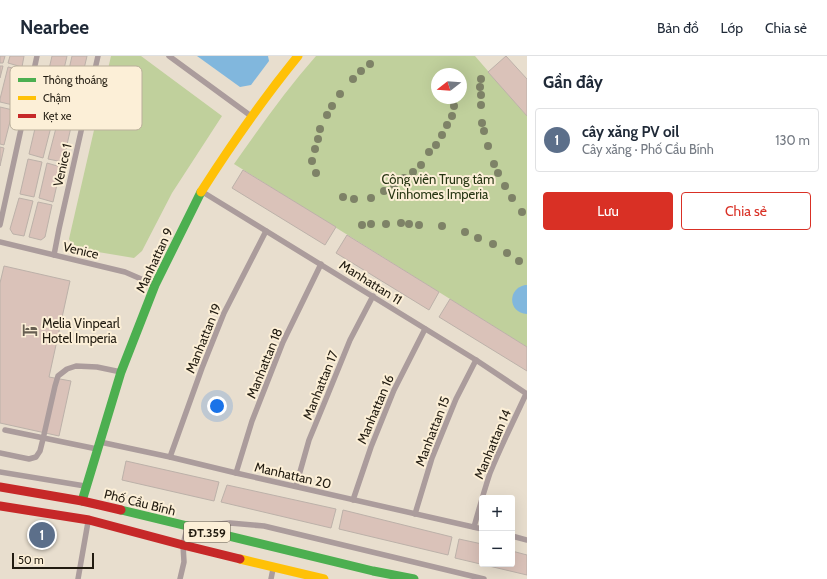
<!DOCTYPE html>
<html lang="vi">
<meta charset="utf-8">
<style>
:root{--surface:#fff;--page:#f6f6f7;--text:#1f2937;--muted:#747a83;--line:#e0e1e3;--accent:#d93025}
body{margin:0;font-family:Cabin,sans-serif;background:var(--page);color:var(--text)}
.controls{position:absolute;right:12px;bottom:12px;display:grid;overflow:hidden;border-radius:4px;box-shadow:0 4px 16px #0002}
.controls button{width:36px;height:36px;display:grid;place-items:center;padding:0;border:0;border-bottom:1px solid var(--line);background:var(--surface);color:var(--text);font:20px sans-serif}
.compass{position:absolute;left:431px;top:12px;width:36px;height:36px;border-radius:50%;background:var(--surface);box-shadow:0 4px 16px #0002;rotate:253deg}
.scale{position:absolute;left:12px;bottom:10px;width:82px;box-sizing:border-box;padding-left:4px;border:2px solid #211b10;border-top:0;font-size:11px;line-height:14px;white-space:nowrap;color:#211b10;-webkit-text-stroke:3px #fcefd7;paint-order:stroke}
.you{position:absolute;left:217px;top:350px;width:14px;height:14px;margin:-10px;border:3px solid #fff;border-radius:50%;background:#1a73e8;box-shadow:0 0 0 6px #1a73e833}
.badge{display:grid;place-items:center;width:26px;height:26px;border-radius:50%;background:var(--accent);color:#fff;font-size:13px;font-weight:700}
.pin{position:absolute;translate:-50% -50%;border:2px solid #fff;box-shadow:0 1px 4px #0006}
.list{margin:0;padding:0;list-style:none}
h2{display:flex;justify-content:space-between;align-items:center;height:52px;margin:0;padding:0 16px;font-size:17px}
h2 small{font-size:13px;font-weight:400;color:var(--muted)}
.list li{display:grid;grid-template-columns:26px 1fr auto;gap:12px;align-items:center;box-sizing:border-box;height:64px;margin:0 8px 8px;padding:0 8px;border:1px solid var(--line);border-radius:4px}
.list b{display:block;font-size:15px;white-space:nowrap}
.list p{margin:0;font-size:13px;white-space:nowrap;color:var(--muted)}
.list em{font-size:13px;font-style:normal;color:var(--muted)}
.actions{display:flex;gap:8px;padding:12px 16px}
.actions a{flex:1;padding:9px 0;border:1px solid var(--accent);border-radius:4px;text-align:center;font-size:14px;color:var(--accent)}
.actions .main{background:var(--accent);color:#fff}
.map{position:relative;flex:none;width:527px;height:523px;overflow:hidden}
header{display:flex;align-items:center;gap:24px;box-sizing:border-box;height:56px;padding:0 20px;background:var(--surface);border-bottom:1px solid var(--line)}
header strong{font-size:19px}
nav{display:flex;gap:22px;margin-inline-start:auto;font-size:14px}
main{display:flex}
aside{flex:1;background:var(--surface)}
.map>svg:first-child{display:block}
.green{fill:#c0d09c;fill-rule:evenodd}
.water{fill:#81b7dd}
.building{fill:#dac2b9;stroke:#bcb1a9}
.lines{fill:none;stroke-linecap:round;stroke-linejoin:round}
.lane{stroke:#ab9c9c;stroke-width:5.5}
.fast{stroke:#4caf50;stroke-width:9}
.slow{stroke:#ffc107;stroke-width:9}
.jam{stroke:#c62828;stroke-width:9}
.tree{fill:#7e8267}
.labels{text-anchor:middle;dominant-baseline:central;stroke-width:4;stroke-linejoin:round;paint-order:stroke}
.shield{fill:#fcefd7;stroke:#635b4c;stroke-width:1}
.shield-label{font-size:12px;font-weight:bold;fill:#211b10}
.street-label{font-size:13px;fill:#211b10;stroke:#fcefd7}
.park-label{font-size:13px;fill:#273613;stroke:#fcefd7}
.poi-label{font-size:13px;fill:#211b10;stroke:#fcefd7;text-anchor:start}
.key{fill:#fcefd7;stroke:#baaf9b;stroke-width:1}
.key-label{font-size:11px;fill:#211b10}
</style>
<header>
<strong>Nearbee</strong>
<nav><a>Bản đồ</a><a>Lớp</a><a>Chia sẻ</a></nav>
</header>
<main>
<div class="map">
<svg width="527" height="523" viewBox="0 0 527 523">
<rect width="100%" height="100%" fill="#e8dece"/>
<g class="green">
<polygon points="111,0 141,0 222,60 172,137 142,195 134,202 74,192 69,183"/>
<path d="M316,0H475L527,60V291L234,108C260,71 286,34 316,0ZM437,18H461V42H437Z"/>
</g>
<g class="water">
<polygon points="197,0 268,0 269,5 251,29 240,31"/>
<path d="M525,229H527V258C508,257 507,233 525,229Z"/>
</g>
<g class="building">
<polygon points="0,0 5,0 3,7 0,7"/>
<polygon points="10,0 24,0 22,11 8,7"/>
<polygon points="52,0 67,0 61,26 47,22"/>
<polygon points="72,0 87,0 80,30 66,27"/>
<polygon points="506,0 527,23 527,60 488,16"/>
<polygon points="0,10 3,10 0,22"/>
<polygon points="8,11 22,14 13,49 0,46 0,43"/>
<polygon points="0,51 13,54 4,89 0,88"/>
<polygon points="37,64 52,67 43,102 29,98"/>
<polygon points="57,68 71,71 63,106 48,103"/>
<polygon points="0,91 4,92 0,110"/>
<polygon points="28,103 42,106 34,141 20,138"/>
<polygon points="47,107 61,111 53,146 39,142"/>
<polygon points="243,114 336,171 325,189 232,132"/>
<polygon points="19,142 33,145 24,180 13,178 10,173"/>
<polygon points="38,146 52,149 45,181 41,184 29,181"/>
<polygon points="347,179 439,236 429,254 336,197"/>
<polygon points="4,210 70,225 49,321 71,325 59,380 0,367 0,227"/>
<polygon points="450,243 527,291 527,315 439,261"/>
<polygon points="126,405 219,426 214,445 122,424"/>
<polygon points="227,429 336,453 331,472 221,446"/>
<polygon points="343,454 452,481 448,499 339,473"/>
<polygon points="459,483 482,488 482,508 512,508 512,495 527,499 527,519 455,502"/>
</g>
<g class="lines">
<g class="lane">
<polyline points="169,0 251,60"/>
<polyline points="201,135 476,304 527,338"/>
<polyline points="0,169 37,0"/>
<polyline points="0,186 125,216 155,229"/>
<polyline points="54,199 59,173 98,0"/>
<polyline points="5,374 97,393"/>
<polyline points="100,386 170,401 236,417 482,473"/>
<polyline points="0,397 29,403 36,401 40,395 43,383 55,330 58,320 67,313 76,310 97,311 121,316"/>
<polyline points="170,401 202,312 224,257 266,175"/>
<polyline points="0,416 85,430"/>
<polyline points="236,417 252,365 283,286 321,208"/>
<polyline points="296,430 309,384 328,338 350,284 373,240"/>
<polyline points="353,444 371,391 394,334 425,273"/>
<polyline points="415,458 432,402 456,343 476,304"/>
<polyline points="207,469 230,467 264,470 484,523"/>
<path d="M474,471C479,453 484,435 490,417C501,390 514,364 526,338"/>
<polyline points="512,480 527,484"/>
<polyline points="78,523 88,466"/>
<polyline points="180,523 184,506 183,489 187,472"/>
<polyline points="271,523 273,513"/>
</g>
<g class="fast">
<polyline points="82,445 121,316 155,229 201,136"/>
<polyline points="121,454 373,515 414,523"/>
</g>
<g class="slow">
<path d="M201,136C231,89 263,43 298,0"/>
<polyline points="240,503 324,523"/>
</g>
<g class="jam">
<polyline points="0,431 82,445 121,454"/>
<polyline points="0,450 89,464 183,489 240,503"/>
</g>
</g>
<g class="tree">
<circle cx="370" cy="8" r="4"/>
<circle cx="361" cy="15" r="4"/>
<circle cx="353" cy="23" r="4"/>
<circle cx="481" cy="23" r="4"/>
<circle cx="480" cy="31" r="4"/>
<circle cx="340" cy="38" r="4"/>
<circle cx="481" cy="39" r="4"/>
<circle cx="481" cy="49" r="4"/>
<circle cx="332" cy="50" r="4"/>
<circle cx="454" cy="50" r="4"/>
<circle cx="327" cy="59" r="4"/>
<circle cx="452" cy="60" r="4"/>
<circle cx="482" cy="67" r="4"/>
<circle cx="447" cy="69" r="4"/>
<circle cx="320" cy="73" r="4"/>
<circle cx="484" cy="75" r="4"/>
<circle cx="442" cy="79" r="4"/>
<circle cx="318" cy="83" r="4"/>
<circle cx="436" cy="89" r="4"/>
<circle cx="488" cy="90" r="4"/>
<circle cx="315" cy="93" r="4"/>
<circle cx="429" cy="96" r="4"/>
<circle cx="312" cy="105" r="4"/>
<circle cx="494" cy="108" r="4"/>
<circle cx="421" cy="109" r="4"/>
<circle cx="413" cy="116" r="4"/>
<circle cx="316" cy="117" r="4"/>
<circle cx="498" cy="117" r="4"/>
<circle cx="404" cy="122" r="4"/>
<circle cx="394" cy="129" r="4"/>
<circle cx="505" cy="130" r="4"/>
<circle cx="384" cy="135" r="4"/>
<circle cx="343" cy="141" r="4"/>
<circle cx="371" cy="142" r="4"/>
<circle cx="512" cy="142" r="4"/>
<circle cx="354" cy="143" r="4"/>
<circle cx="522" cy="156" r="4"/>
<circle cx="401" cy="167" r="4"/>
<circle cx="371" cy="168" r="4"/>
<circle cx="386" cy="168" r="4"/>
<circle cx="409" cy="168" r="4"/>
<circle cx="362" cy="169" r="4"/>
<circle cx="419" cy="169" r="4"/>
<circle cx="442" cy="170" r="4"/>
<circle cx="465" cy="176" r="4"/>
<circle cx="478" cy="182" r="4"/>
<circle cx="493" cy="188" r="4"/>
<circle cx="507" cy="197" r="4"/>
<circle cx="519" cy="205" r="4"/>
</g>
<defs>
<g id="hotel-bare" transform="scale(1.2)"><path d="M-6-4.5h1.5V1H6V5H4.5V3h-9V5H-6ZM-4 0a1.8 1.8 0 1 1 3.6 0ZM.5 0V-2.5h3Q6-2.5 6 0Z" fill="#675f52" stroke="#fcefd7" stroke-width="2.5" paint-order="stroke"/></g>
</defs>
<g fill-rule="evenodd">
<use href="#hotel-bare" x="30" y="274"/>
</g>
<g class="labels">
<rect class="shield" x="184" y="466" width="46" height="20" rx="3"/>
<g class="shield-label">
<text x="207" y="476">ĐT.359</text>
</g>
<g class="street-label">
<text transform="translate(62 109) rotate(-77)">Venice 1</text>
<text transform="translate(81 194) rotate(13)">Venice</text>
<text transform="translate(154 204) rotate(-65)">Manhattan 9</text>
<text transform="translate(371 226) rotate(32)">Manhattan 11</text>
<text transform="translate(203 282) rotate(-68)">Manhattan 19</text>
<text transform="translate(264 307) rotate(-68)">Manhattan 18</text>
<text transform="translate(320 329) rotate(-68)">Manhattan 17</text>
<text transform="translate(375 353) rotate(-67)">Manhattan 16</text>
<text transform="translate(432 375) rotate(-69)">Manhattan 15</text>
<text transform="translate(492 388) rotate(-67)">Manhattan 14</text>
<text transform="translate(293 419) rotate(13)">Manhattan 20</text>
<text transform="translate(140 446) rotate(14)">Phố Cầu Bính</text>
</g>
<g class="park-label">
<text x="438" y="123">Công viên Trung tâm<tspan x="438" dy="15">Vinhomes Imperia</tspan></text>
</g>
<g class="poi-label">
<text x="42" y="267">Melia Vinpearl<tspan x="42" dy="15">Hotel Imperia</tspan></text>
</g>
</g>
<rect x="10" y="10" width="132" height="64" rx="6" class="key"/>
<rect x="18" y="22" width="18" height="4" fill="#4caf50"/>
<rect x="18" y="40" width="18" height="4" fill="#ffc107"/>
<rect x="18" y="58" width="18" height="4" fill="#c62828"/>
<g class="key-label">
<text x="43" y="28">Thông thoáng</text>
<text x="43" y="46">Chậm</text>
<text x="43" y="64">Kẹt xe</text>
</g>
</svg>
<div class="controls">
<button>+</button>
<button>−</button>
</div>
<svg class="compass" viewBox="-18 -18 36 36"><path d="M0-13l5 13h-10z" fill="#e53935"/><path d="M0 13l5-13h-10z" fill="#747a83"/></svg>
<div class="scale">50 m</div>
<div class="you"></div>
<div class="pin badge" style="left:42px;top:479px;background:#5c6f8a">1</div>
</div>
<aside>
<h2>Gần đây<small></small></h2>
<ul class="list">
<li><span class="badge" style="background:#5c6f8a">1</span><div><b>cây xăng PV oil</b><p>Cây xăng · Phố Cầu Bính</p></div><em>130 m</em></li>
</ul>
<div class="actions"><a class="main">Lưu</a><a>Chia sẻ</a></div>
</aside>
</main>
